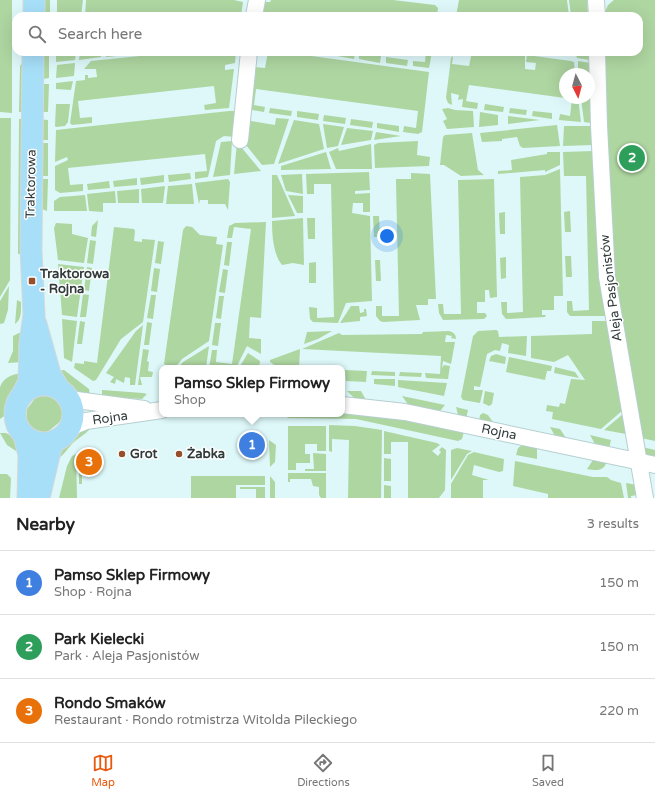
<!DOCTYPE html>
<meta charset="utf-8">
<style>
:root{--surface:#fff;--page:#f2f2f2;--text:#222;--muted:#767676;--line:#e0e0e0;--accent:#ea580c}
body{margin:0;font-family:"Varela Round",sans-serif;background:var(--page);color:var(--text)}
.compass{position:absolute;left:559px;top:68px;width:36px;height:36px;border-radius:50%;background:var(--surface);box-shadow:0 4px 16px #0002;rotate:174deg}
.you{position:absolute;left:387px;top:236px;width:14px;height:14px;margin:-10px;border:3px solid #fff;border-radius:50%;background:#1a73e8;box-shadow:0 0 0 6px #1a73e833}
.badge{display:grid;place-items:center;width:26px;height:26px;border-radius:50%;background:var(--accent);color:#fff;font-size:13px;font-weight:700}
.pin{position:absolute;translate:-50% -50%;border:2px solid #fff;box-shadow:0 1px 4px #0006}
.popup{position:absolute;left:159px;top:365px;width:186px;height:52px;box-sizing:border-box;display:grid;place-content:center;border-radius:8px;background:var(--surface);filter:drop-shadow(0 1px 3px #0005);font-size:13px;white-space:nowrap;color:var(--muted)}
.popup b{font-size:15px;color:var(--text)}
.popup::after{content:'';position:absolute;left:50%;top:100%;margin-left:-8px;border:8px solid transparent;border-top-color:var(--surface)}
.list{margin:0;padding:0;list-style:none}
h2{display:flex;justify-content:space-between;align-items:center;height:52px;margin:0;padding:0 16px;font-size:17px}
h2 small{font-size:13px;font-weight:400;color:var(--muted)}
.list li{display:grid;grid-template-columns:26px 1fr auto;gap:12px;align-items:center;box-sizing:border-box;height:64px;padding:0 16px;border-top:1px solid var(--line)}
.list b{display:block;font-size:15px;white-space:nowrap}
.list p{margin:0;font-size:13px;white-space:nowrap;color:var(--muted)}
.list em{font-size:13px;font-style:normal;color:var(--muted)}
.icon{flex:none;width:22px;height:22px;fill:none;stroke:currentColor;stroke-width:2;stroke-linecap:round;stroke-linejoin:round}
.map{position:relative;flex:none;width:655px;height:498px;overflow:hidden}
.search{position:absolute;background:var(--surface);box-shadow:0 4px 16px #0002;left:12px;right:12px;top:12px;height:44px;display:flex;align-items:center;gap:10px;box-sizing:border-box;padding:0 14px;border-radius:12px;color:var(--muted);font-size:15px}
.sheet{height:244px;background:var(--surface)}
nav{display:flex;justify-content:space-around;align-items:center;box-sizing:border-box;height:56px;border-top:1px solid var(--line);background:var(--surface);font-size:11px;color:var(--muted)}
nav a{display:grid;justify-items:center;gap:2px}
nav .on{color:var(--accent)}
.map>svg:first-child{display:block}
.green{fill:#aed6a1}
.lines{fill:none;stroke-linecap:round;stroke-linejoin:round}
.minor-casing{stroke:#b6cfd0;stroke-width:18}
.major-casing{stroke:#d6d8d8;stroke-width:23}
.minor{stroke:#fff;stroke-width:16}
.major{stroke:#a7dff9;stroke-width:21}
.poi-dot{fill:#964f2a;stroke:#fff;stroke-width:1.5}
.labels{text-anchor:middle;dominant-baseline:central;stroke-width:3;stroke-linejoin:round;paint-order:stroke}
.street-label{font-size:13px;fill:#303a3a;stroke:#fff}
.poi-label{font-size:13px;font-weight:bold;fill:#303a3a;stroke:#fff;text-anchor:start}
</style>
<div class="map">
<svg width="655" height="498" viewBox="0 0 655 498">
<rect width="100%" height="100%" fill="#def8f9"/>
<g class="green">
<polygon points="0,0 12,0 12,113 0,112"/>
<polygon points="41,0 50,0 50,16 44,15"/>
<polygon points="57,0 83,0 81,16 57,16"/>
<polygon points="86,0 234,0 243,2 241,16 85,16"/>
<polygon points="271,0 393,0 435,5 438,8 437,16 261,16 263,2 270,2"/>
<polygon points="459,0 567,0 569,16 456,16"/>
<polygon points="569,0 587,0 588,16 571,16"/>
<polygon points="614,0 655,0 655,441 641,438 612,264 605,52 639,52 639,16 603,16 608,5"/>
<polygon points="40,52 49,52 49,78 42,79"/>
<polygon points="56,52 76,52 75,60 56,62"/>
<polygon points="80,52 101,52 101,57 79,60"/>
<polygon points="105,52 128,52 128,55 106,57"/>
<polygon points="179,52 236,52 235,63 225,65 225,70 234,69 229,108 205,110 204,105 216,103 214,86 78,101 80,118 92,117 92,123 72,125 70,123 76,81 85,80 85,75 88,75 88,78 97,77 96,69 84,69 91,61"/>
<polygon points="268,52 282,52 429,72 422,132 418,134 403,132 404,126 416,128 418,111 256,89 254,105 265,107 264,112 252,110 250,108 254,67 265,68"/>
<polygon points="332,52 355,53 354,59 332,55"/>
<polygon points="426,52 432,52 429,68 413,66 413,61 425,62"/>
<polygon points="472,52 508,52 525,55 525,69 535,70 536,63 526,62 527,55 571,61 574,62 575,74 565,74 565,98 469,85 466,101 478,103 477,109 462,107 463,99 458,100 459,95 451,93 452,105 448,103 446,98 451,58 453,56 452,64 469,66"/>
<polygon points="551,52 573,52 573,56 551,55"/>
<polygon points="575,52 590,52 590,60 577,58"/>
<polygon points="359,53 381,56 380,63 359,59"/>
<polygon points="26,57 26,112 19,112 20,66"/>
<polygon points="386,57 408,60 407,66 386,63"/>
<polygon points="578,61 591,63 591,123 584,122 581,98 589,98 589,74 578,74"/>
<polygon points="75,63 74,76 56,78 57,65"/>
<polygon points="73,81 71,90 56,89 56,83"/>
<polygon points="42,84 49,84 48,112 38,112"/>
<polygon points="566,98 578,98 581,122 559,120 560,114 570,116 572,99"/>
<polygon points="56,104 70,104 68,122 65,126 56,127 55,126"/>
<polygon points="485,104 504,107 503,112 484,110"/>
<polygon points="270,108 292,111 291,116 269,113"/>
<polygon points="448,108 455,110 473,111 474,127 447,129 443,121 447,119 442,109"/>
<polygon points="510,108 527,110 526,115 509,113"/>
<polygon points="229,111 237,111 235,137 224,136 216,141 208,177 195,179 195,172 207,171 205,154 68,168 70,185 83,184 83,191 60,193 55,190 55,166 68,160 67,157 55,162 56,130"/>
<polygon points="297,111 319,114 318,120 297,117"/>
<polygon points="533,111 552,113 552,119 532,116"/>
<polygon points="480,112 498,115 498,125 479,127"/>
<polygon points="324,115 346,118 345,124 323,121"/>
<polygon points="508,116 540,120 508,124"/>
<polygon points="0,118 11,118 10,280 0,297"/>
<polygon points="276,118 289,119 274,164 262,165 242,140 246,124 251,121 275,125"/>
<polygon points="19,119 26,119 21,254 18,254"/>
<polygon points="38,119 48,120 48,140 43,140 38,134"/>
<polygon points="351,119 373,122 372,128 350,125"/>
<polygon points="294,120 319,124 324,149 278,164"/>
<polygon points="377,123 399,126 399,132 377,128"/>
<polygon points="323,124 344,127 338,146 327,148"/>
<polygon points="557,125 560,146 523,148 520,146 517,137 502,139 502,141 482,142 480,133"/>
<polygon points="564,126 591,126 593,130 593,145 563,146"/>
<polygon points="347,128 373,131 371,140 341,145"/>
<polygon points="376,132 401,136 374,140"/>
<polygon points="472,133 478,170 484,175 461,176 444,165 440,165 443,137 445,135"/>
<polygon points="232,141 230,175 213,177 221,142"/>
<polygon points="418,141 417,155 430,157 429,166 375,168 374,145 378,143"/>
<polygon points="237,142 261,171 234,174"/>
<polygon points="43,143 48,143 48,176 42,176"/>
<polygon points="371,144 372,169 336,169 329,152 338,148 339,151"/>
<polygon points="594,151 606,316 570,316 567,312 567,301 572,301 573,311 589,310 586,176 564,176 563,152"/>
<polygon points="326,152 331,169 281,170 281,166"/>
<polygon points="547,152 560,152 560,165 545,172 545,170 498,174 498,171 512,170 511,160 547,154"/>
<polygon points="560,169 563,296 554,296 554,310 542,310 542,315 546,315 545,317 506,319 502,314 501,302 507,302 507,313 523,312 520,177 545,175"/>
<polygon points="369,172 370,190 355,191 355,194 370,193 370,212 363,212 363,203 353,203 352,213 370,216 372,301 346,303 338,323 313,322 310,319 309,307 317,308 317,318 334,317 331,184 314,184 314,194 307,194 306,174"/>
<polygon points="190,173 191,179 169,182 168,175"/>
<polygon points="411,173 430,174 436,299 428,299 428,305 416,305 420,320 383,322 380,321 376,316 376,306 382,306 382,316 399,316 396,182 396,179 411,179"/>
<polygon points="302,174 303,194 286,191 281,175"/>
<polygon points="164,175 164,182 141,185 140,178"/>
<polygon points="272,175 277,175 295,216 272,218"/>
<polygon points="137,178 137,185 114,187 113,181"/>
<polygon points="42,179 48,179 47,211 42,209"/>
<polygon points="228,179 230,182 228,210 225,204 208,204 208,200 200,200 199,204 195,183"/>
<polygon points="494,179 497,297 490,298 489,290 485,290 485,302 477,302 477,313 485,313 487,316 484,319 443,320 439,313 438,304 443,304 444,314 461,314 458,180"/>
<polygon points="109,181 110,188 88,190 87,184"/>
<polygon points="192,184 194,204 166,204 168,186"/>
<polygon points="165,186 163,203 142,203 141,189"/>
<polygon points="139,189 139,203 118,203 117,191"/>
<polygon points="115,191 116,203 103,203 103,212 89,211 87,194"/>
<polygon points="85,195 87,211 54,211 54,201 60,197"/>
<polygon points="288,195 303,196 303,213 297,213"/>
<polygon points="570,211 571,232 565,232 564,212"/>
<polygon points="505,212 505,234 500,234 499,213"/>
<polygon points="373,216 379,216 380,237 374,237"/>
<path d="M303,218L304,265L293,263L282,265C273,254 272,234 272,221Z"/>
<polygon points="307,218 315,218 315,239 308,239"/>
<polygon points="98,220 96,237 91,236 92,226"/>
<polygon points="266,222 261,318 250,317 249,338 261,339 261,354 247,346 236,368 209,368 212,350 217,350 216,362 232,364 251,229 234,227 232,238 227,238 229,226 235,223"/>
<polygon points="56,223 72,224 72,234 88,238 84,263 58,260 54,228"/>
<polygon points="186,226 192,227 200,235 217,237 216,244 223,245 209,341 182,359 175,368 170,368 164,364 183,230"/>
<polygon points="114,227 134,229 135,231 134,241 142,242 142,239 155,240 143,322 121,339 96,380 93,381 74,368 75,363 84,364 84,361 97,363"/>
<polygon points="90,240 96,241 93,264 87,263"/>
<polygon points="158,241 164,242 161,264 155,263"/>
<polygon points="227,242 232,242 229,266 224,265"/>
<polygon points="565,256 571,256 572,277 566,277"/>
<polygon points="506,257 506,278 501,279 500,258"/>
<polygon points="375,260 380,260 381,281 376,281"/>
<polygon points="316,262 316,283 309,283 309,263"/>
<polygon points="58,264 84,267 77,317 62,315"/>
<polygon points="87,267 92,268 89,291 84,290"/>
<polygon points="154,268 160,269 157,292 151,291"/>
<polygon points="223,269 228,270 225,293 219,292"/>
<polygon points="9,286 8,310 4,323 0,324 0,301"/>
<polygon points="83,294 89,295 86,317 80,317"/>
<polygon points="151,295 156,295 153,319 147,318"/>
<polygon points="219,296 224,296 221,319 216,318"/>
<path d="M17,300L21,302C21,311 22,319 15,324Z"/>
<polygon points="351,306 359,306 360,313 364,312 364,309 366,309 367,316 360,317 360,321 340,323"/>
<polygon points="62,319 77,321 72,362 64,358"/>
<polygon points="80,321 85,322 82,344 77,344"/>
<polygon points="592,321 608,321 623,410 601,429 552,419 553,412 546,411 547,405 559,407 560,403 565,404 571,379 585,380 568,355 554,362 531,358 531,336 592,334"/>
<polygon points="147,322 152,323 149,345 144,345"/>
<polygon points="215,323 221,323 218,346 212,345"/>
<polygon points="143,325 135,385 130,385 130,378 125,377 124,383 116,379 115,384 110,382 114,377 106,373 136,331"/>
<polygon points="496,330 498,331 499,337 527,336 526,356 508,353 509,345 502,343 500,351 495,350 487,354 480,387 474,386 474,390 483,390 480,403 463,400 461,397 473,336 478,331"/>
<polygon points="332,331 318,339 304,344 307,332"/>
<path d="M449,331C453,332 456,334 456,339L451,338L452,336L446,335L445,342H455L451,364L443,361L442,368L444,365L450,366L448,379H446L426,378L425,373L440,374L441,356L302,349L339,333L342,335L422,334L423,332Z"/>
<polygon points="19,333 22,333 23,362 8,363 13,351 13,336"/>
<polygon points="209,346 206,368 178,368 183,362"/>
<polygon points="143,349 149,350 147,361 149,362 148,371 153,372 152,377 140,377 142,385 138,385"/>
<polygon points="300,349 299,368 279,368 270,362 270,360"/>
<polygon points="248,353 260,361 259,368 239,368"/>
<polygon points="496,354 506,357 505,364 489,361 491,356"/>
<polygon points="509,357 552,366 551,371 547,371 545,380 506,372"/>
<polygon points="555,367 575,372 579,378 554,373"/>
<path d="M64,370L89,389L90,396C74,394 67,384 58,371Z"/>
<polygon points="345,370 367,371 366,382 346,381"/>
<polygon points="372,371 395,372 395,376 371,375"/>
<polygon points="400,372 422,373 421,377 399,376"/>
<path d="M23,373L9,404L7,414L0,419V387C4,377 12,374 23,373Z"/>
<polygon points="374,379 395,379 395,386 374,384"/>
<polygon points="398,380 447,383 444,396 398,387"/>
<polygon points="102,390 143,393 147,394 142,399 102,397"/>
<polygon points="347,391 361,391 366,400 356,400"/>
<polygon points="485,391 494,393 492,404 489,406 483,403"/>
<path d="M39,393C51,393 69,405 61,420C57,426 49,429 45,435L34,431L26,419L27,409Z"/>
<polygon points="402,396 445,405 440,411 410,407"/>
<polygon points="456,407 468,410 466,419 458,415"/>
<polygon points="342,411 374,414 464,431 462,439 458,441 356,419 287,418 291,414 342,414"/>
<polygon points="483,413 488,415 495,425 479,422 480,415"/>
<polygon points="623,414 626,434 604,430"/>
<polygon points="329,425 355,426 382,430 381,498 348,498 349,440 332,439 332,452 329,451"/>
<path d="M91,426C89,433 79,437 74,442C69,446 64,456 58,458C62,439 75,434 91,426Z"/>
<polygon points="288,426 326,426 326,451 317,451 317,444 305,444 305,454 310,454 310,463 296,463 296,470 288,470"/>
<polygon points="550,427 560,429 566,438 556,438"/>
<polygon points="384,431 437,443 440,445 432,451 438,456 441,452 439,450 442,447 446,450 445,490 439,498 408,498 408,442 391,442 391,454 384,454"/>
<polygon points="0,433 6,433 15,438 19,453 7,445"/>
<polygon points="590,435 611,440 609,449 596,446"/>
<polygon points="269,440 276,445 275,462 270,467"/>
<polygon points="522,445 535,446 537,449 537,459 516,455 518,448"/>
<polygon points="642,447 655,450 655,458 646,454"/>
<polygon points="457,448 472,451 467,454 451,480 451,450"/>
<polygon points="474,452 504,459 503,471 499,472 474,465 472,475 489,480 483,480 483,498 451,498 451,484 468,455"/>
<polygon points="313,453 326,454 326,471 305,471 305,469 314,469"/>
<polygon points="76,454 77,498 59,498 67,466 72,456"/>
<polygon points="79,457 84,457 85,471 82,471 82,484 79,484"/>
<polygon points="384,458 391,459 391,481 384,481"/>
<path d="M593,460L607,461C604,471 598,471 587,469Z"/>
<polygon points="515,461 593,477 607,477 611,480 621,483 624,498 548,498 548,494 513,486"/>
<polygon points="288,473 326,473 326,498 321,498 319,495 319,487 313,486 311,479 290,479 290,482 288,482"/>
<polygon points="0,474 7,474 11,478 10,498 0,498"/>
<polygon points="191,476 265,476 265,485 236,485 236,498 191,498"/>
<polygon points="270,476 275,482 275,498 270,498"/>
<polygon points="626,483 637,485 638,495 631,496 631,498 628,498"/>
<polygon points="384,485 391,486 391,498 384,498"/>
<polygon points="240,487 265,487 265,498 256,498 256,489 240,489"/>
</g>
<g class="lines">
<g class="minor-casing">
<g id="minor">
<polyline points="596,0 597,16"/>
<polyline points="254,16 257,0"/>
<polyline points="597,52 599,126 607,277 645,498"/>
<polyline points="240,140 249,52"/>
<polyline points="69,399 144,409"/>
<polyline points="342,405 405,412 655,465"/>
<polyline points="69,428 86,421 162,410"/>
</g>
</g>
<g class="major-casing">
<g id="major">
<polyline points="34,16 34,0"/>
<polyline points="36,324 50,374 59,389"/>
<circle cx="44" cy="414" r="29"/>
<polyline points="23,393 29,382 30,343 34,315 31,250 33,52"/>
<polyline points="24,435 29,455 28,498"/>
<polyline points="39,498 50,451 54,441"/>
</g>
</g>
<use href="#minor" class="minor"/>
<use href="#major" class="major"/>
</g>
<g class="poi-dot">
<rect x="28" y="277" width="8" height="8" rx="2"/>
<circle cx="122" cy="454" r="4"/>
<circle cx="179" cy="454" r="4"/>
</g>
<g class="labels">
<g class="street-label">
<text transform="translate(31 184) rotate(-89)">Traktorowa</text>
<text transform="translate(611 288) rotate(-97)">Aleja Pasjonistów</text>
<text transform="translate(110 418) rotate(-8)">Rojna</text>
<text transform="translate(499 432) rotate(12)">Rojna</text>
</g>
<g class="poi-label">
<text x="40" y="274">Traktorowa<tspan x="40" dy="15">- Rojna</tspan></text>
<text x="130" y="454">Grot</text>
<text x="187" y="454">Żabka</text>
</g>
</g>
</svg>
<svg class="compass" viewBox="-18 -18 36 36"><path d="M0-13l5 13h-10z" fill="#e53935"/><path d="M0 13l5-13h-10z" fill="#767676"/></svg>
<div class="you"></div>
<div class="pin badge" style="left:252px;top:445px;background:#3f7fe0">1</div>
<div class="popup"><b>Pamso Sklep Firmowy</b>Shop</div>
<div class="pin badge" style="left:632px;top:158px;background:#2e9e5b">2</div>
<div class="pin badge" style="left:89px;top:462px;background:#e8710a">3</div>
<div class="search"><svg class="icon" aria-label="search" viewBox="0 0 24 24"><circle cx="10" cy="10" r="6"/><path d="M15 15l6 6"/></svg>Search here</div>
</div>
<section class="sheet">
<h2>Nearby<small>3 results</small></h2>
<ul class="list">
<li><span class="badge" style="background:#3f7fe0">1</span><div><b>Pamso Sklep Firmowy</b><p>Shop · Rojna</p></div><em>150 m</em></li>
<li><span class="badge" style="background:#2e9e5b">2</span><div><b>Park Kielecki</b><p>Park · Aleja Pasjonistów</p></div><em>150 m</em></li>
<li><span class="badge" style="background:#e8710a">3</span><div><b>Rondo Smaków</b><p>Restaurant · Rondo rotmistrza Witolda Pileckiego</p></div><em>220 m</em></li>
</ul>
</section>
<nav>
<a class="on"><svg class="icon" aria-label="map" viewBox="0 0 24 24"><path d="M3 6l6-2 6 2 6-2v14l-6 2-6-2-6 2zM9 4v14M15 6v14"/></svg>Map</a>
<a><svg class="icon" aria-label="directions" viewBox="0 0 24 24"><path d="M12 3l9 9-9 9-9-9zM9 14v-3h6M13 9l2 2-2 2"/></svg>Directions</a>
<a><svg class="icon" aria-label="saved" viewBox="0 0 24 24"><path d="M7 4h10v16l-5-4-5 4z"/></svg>Saved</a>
</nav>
